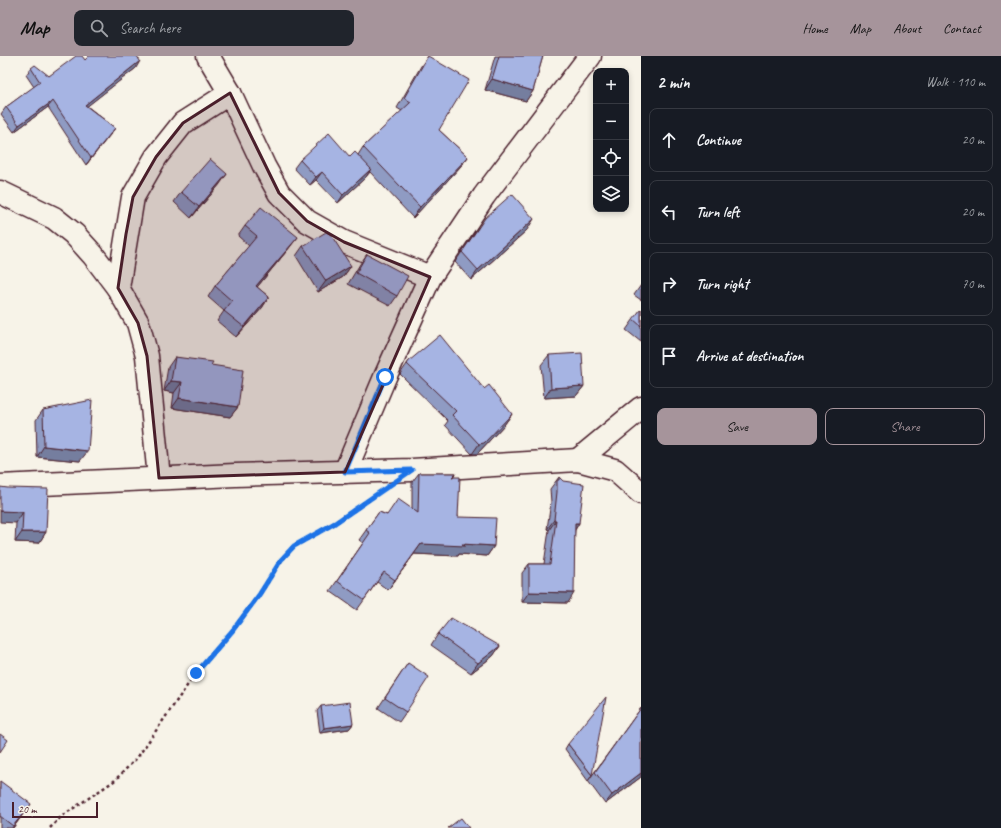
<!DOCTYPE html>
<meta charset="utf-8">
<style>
:root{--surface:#171b24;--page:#20242c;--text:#f1f3f6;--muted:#9ea1a6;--line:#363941;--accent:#a6949b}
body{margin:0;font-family:Caveat,sans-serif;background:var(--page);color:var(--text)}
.controls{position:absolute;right:12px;top:12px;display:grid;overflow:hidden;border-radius:8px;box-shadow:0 2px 6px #0003}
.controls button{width:36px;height:36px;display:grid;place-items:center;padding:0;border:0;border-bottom:1px solid var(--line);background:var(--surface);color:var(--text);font:20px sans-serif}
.scale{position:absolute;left:12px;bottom:10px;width:86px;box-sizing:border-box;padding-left:4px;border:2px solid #4a1f2b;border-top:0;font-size:11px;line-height:14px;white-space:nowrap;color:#4a1f2b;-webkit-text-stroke:3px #f7f3e8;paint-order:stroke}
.stop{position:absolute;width:12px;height:12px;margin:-9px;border:3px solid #1a73e8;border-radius:50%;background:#fff}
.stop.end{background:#1a73e8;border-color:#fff;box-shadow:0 1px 4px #0008}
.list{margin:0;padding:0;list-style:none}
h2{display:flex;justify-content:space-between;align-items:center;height:52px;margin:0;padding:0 16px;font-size:17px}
h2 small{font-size:13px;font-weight:400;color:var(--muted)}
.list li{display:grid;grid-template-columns:26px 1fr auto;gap:12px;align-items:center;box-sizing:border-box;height:64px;margin:0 8px 8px;padding:0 8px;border:1px solid var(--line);border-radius:8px}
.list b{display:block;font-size:15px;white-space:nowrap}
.list em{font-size:13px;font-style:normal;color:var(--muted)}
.actions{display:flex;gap:8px;padding:12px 16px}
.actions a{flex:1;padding:9px 0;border:1px solid var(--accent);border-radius:8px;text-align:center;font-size:14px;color:var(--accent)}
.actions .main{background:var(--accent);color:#111}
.icon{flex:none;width:22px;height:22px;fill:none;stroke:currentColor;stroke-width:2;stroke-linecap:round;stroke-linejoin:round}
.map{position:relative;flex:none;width:641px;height:772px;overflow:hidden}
header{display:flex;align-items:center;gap:24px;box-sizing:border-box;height:56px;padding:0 20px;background:var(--accent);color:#111}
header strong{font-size:19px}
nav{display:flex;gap:22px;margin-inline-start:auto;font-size:14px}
.search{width:280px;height:36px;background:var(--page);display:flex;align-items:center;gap:10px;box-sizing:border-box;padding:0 14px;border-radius:8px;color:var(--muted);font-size:15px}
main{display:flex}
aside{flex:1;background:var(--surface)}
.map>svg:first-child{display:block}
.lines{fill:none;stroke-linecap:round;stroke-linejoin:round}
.street-casing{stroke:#4a1f2b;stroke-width:25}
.path{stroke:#4a1f2b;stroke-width:2.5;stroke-dasharray:3 3;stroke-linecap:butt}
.street{stroke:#f7f3e8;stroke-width:22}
.wall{fill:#8f9bc3;stroke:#4a1f2b}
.shaded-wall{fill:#747e9f;stroke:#4a1f2b}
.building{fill:#a6b4e3;stroke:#4a1f2b}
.route{stroke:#1a73e8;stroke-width:5}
.marked{fill:#4a1f2b;fill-opacity:0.2;stroke:#4a1f2b;stroke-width:3;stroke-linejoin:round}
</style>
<header>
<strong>Map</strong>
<div class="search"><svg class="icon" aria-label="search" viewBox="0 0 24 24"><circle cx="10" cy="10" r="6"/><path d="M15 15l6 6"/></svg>Search here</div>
<nav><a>Home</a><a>Map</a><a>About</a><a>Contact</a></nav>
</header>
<main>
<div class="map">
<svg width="641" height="772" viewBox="0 0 641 772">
<rect width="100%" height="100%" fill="#f7f3e8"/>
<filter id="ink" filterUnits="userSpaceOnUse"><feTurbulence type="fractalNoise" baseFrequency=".025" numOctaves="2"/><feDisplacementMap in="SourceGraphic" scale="8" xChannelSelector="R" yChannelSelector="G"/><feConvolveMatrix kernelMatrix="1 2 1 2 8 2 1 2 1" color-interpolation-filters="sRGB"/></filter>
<g filter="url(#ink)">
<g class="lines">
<g class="street-casing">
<g id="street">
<polyline points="208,0 230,37 264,110 279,137 307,165 344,186 430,221"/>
<polyline points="0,136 54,162 74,178 93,199 118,232 138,267 147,300 159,422"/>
<polyline points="118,232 133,141 156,101 183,67 230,37"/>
<polyline points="578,404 641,352"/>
<polyline points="345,416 385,321 430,221 484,140 590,0"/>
<polyline points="0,430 235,419 412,414 578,404 615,414 641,437"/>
</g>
</g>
<polyline class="path" points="50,772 62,760 114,725 137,702 196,617 233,574 259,539 281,505 293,491 335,467 373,441"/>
<use href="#street" class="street"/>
</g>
<g class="wall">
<polygon points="428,0 439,74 468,101 460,111 413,162 370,116 366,121 338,147 316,124 310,129 294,112 300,104 350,101 358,99 363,91 402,55 397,52 421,10"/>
<polygon points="495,0 543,0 533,35 526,45 485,34"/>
<polygon points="85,4 136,12 87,50 115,72 86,109 48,51 14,76 1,58 6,51 34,31 26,19 31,12 49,20"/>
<polygon points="220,128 191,162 174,146 181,136"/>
<polygon points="245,170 290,191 257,231 269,241 262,252 236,281 217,265 224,255 208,241 215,230 249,190 238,180"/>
<polygon points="478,172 527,174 471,224 455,206"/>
<polygon points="303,190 351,210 343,221 318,236 296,200"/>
<polygon points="367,198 397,240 390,250 348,228 360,208"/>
<polygon points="641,229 641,244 634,239"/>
<polygon points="641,253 641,286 626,274"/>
<polygon points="549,299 584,330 576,340 544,342 541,309"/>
<polygon points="175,301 211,309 238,351 230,361 172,352 174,337 164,335 168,311"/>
<polygon points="409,305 484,333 512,358 504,369 477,398 472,398 445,369 448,365 400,318"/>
<polygon points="43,354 80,405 37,401 36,364"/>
<polygon points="419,417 456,417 453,421 458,461 494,490 487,500 459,498 458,500 414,498 388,534 377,526 357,554 330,535 363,487 359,484 379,456 387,459 412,452 412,426"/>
<polygon points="559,421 579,467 575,474 568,547 522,546 522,517 529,508 544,508 549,474 547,473 551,446 550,433"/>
<polygon points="0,431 46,476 39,487 15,486 16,467"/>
<polygon points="438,578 500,590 493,600 471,617 431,589"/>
<polygon points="408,607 406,656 399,666 378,652"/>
<polygon points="321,650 353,668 349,673 320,677 317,655"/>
<polygon points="641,652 641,721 605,748 588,725"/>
<polygon points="568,688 592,719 588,725 565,693"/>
<polygon points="0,725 21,761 13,772 0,772"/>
</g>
<g class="shaded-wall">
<polygon points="140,5 136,12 80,56 85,49"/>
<polygon points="492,23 533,35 526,45 485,34"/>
<polygon points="53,45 48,51 14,76 19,69"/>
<polygon points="115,72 110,79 86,109 91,102"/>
<polygon points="468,101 460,111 413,162 420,151"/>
<polygon points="371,113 366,121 338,147 343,139"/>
<polygon points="322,116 316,124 310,129 316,121"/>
<polygon points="227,118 220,128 191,162 199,151"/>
<polygon points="534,163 527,174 471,224 478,214"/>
<polygon points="298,181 290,191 249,241 256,230"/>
<polygon points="351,210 343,221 318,236 326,225"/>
<polygon points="269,241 262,252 236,281 244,271"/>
<polygon points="171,325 182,326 174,337 164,335"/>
<polygon points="584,330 576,340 544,342 551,332"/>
<polygon points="179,342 238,351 230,361 172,352"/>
<polygon points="512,358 504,369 477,398 472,398 479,388"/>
<polygon points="44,390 88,395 80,405 37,401"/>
<polygon points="0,455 23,456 16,467 0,466"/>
<polygon points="554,464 556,464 549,474 547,473"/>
<polygon points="575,467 579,467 573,477"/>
<polygon points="22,476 46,476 39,487 15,486"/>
<polygon points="421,488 462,488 494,490 487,500 459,498 458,500 414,498 388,534"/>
<polygon points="529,536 574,537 568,547 522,546"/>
<polygon points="500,590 493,600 471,617 478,607"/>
<polygon points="353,668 349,673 320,677 324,672"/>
<polygon points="641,717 641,721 605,748 612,739"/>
<polygon points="31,748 21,761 13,772 12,772"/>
</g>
<g class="building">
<polygon points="76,0 82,0 85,4 89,0 137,0 140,5 85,49 115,72 91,102 53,45 19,69 6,51 40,26 31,12 35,9 49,20"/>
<polygon points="428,0 469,24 439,74 468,101 420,151 363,91 411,46 404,42"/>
<polygon points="499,0 543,0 533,35 492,23"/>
<polygon points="329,77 350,101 355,96 371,113 343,139 322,116 316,121 300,104"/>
<polygon points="210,103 227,118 199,151 181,136"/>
<polygon points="512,138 534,163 478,214 462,196 485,162"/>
<polygon points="261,151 298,181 256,230 269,241 244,271 224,255 232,245 215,230 257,180 245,170"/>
<polygon points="326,176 331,179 351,210 326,225 303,190"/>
<polygon points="367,198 408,220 397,240 356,217"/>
<polygon points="641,253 641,270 633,263"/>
<polygon points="440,279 484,333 489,329 512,358 484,387 479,388 452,359 456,355 407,308 409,305"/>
<polygon points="582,297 584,330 551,332 549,299"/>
<polygon points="175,301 213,306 211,309 243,314 238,351 179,342 182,326 171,325"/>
<polygon points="92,344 88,395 44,390 43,354"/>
<polygon points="419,417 456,417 452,421 460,421 458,461 496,462 494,490 462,488 465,490 421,488 395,524 384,516 364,544 337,525 370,477 366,474 379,456 387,459 398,443 418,457"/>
<polygon points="559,421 563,425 584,428 579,467 575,467 574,537 529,536 529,508 550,508 556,464 554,464 557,436 557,424 559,424"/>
<polygon points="0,431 8,432 48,433 46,476 22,476 23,456 0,455"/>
<polygon points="451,562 500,590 478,607 438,578"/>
<polygon points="408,607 429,621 406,656 385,642"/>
<polygon points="606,641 592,719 568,688"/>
<polygon points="350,646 353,668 324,672 321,650"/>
<polygon points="641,652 641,717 612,739 595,716"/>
<polygon points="0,678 8,684 0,696"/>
<polygon points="0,725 31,748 13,770 0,760"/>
<polygon points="461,762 469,772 448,772"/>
</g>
</g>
<g class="lines" filter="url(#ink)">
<polyline class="route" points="196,617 233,574 259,539 281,504 294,490 335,467 412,414 345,416 385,321"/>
</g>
<path class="marked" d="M230,37L279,137L307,165L344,186L430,221L345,416L159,422L147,300L138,267L118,232L126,178L133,141L156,101L183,67Z"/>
</svg>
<div class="controls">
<button>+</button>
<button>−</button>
<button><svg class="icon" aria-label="locate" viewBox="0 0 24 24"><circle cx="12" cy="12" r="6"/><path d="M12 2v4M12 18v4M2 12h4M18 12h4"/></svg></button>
<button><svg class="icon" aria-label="layers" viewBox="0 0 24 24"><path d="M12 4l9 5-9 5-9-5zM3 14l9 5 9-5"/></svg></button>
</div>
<div class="scale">20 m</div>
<div class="stop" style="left:385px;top:321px"></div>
<div class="stop end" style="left:196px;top:617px"></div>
</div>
<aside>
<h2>2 min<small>Walk · 110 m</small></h2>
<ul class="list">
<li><svg class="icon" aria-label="ahead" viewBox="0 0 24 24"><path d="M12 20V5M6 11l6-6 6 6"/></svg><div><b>Continue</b></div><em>20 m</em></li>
<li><svg class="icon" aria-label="left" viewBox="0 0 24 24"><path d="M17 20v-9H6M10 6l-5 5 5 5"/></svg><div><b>Turn left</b></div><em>20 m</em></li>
<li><svg class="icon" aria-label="right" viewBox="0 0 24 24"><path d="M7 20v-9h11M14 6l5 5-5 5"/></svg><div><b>Turn right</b></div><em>70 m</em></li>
<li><svg class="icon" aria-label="arrive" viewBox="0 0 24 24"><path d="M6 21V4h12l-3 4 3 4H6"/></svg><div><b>Arrive at destination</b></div></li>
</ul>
<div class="actions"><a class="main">Save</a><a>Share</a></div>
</aside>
</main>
